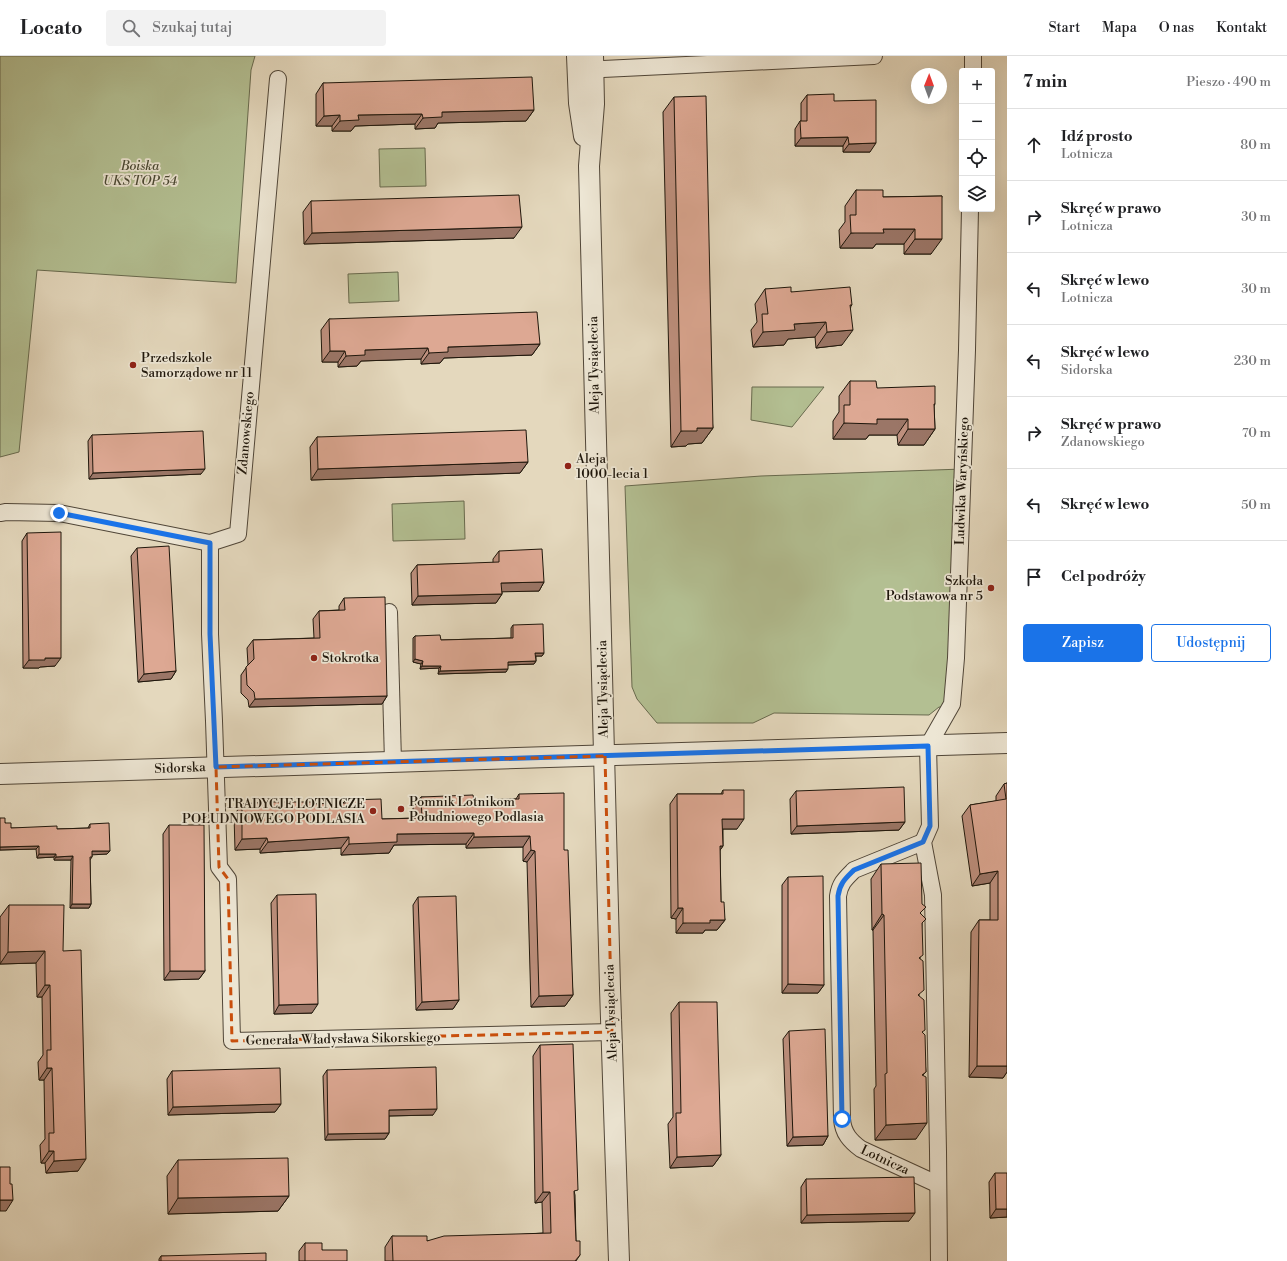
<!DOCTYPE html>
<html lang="pl">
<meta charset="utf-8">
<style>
:root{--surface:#fff;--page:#f2f2f2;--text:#202124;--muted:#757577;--line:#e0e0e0;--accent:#1a73e8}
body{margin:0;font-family:"Libre Bodoni",serif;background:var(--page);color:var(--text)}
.controls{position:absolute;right:12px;top:12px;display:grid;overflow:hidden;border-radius:4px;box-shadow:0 4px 16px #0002}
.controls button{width:36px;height:36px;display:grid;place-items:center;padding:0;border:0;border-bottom:1px solid var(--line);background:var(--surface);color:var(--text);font:20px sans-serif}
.compass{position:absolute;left:911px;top:12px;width:36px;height:36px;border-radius:50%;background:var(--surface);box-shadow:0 4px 16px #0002;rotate:1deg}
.stop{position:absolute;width:12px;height:12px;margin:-9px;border:3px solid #1a73e8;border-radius:50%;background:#fff}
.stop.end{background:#1a73e8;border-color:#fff;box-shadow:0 1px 4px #0008}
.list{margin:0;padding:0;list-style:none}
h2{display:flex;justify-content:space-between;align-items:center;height:52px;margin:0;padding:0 16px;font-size:17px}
h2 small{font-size:13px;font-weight:400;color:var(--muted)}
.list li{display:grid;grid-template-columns:26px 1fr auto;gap:12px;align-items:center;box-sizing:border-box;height:72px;padding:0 16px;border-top:1px solid var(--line)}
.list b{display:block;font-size:15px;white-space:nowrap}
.list p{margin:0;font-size:13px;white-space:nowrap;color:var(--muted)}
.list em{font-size:13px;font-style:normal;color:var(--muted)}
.actions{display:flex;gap:8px;padding:12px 16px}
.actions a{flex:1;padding:9px 0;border:1px solid var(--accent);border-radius:4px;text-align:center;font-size:14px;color:var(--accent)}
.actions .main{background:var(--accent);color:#fff}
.icon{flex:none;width:22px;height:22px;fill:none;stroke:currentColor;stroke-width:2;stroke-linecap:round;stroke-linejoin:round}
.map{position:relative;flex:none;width:1007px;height:1205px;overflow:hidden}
header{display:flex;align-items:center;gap:24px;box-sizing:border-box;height:56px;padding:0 20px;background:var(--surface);border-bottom:1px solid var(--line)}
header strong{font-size:19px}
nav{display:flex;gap:22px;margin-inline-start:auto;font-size:14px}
.search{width:280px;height:36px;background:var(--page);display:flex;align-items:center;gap:10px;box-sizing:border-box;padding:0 14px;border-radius:4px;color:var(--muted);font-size:15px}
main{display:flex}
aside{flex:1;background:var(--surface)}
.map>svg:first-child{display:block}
.green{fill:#b3bf92;stroke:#686a4e}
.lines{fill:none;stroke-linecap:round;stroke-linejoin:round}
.minor-casing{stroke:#504638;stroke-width:18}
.tertiary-casing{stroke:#504638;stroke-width:22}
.minor{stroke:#ede6d4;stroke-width:16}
.tertiary{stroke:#ede6d4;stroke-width:20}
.wall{fill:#be907e;stroke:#1e160b}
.shaded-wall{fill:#9b7667;stroke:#1e160b}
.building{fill:#dda893;stroke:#1e160b}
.route{stroke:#1a73e8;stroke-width:5}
.marked{fill:none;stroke:#ca4f0c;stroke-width:3;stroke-dasharray:8 5;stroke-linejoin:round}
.poi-dot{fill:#8f2418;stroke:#ede6d4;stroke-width:1.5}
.labels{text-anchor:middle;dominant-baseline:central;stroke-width:3.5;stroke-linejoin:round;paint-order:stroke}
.park-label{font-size:13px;font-style:italic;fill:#4b4934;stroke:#ede6d4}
.poi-label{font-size:13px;fill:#1e160b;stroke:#ede6d4;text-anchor:start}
.street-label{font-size:13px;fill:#1e160b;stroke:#ede6d4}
</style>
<header>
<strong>Locato</strong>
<div class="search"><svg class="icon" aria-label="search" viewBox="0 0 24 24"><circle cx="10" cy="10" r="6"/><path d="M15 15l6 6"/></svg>Szukaj tutaj</div>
<nav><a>Start</a><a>Mapa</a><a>O nas</a><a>Kontakt</a></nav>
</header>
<main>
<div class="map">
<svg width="1007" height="1205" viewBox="0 0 1007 1205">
<rect width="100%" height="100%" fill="#e4d8bd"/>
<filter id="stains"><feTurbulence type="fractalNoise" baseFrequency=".005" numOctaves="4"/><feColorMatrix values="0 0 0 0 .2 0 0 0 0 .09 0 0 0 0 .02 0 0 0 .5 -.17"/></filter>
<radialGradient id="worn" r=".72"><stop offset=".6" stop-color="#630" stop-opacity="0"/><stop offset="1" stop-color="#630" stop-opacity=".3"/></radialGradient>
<g class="green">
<polygon points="0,0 255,0 251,14 236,227 37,214 19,396 0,401"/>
<polygon points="425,92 426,130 380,131 379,93"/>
<polygon points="398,216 399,245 349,247 348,218"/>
<polygon points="752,331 824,331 792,371 751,364"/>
<polygon points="963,413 949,652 939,651 929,659 774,657 753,667 657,667 637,643 632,631 625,430 761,420"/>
<polygon points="464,445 465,483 393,485 392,448"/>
</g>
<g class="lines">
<g class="minor-casing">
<g id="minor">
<polyline points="582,14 874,0"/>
<polyline points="973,15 973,0"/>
<polyline points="278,23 238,478 210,487 210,578 214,665 219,811 228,823 232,985 612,976"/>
<polyline points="0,457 6,456 59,457 210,487"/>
<polyline points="389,556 393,706"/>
<path d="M923,786L854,814C845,823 840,827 838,840L842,1063C843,1077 850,1085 861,1093L937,1128"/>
<polyline points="939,1205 938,1095 933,839 923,786 930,770 928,690 952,648 956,602 967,294 970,153"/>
</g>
</g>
<g class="tertiary-casing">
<g id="tertiary">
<polyline points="577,0 579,47 584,80"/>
<polyline points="593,0 594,48 589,110 610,932 619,1205"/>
<polyline points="0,718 1007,687"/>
</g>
</g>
<use href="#minor" class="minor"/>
<use href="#tertiary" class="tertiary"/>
</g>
<g class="wall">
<polygon points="323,27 534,54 526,65 438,67 435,72 415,73 415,68 355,70 351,75 332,75 332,70 316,70 316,38"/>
<polygon points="807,39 834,45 870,96 843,96 843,90 795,90 795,73 800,65 801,65 801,47"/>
<polygon points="674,41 713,372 702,387 688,388 686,390 671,391 663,56"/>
<polygon points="856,134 883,141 942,140 931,198 904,198 904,188 876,188 873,192 840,192 839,174 845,166 845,150"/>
<polygon points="311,145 514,182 304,188 303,156"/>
<polygon points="765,233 791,236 852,249 851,250 842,289 816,292 815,281 788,283 784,289 753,291 751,274 757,266 755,248"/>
<polygon points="329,263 540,288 532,299 444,302 440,307 421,308 421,303 361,305 357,310 338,311 338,306 322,306 321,274"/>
<polygon points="850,325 935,348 934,350 935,373 924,389 898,389 897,379 869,379 866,383 833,383 833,365 839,356 839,340"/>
<polygon points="92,379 201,418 89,423 88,385"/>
<polygon points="317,381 528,406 520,417 311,424 310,391"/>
<polygon points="27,477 55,610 40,611 39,612 23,612 22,485"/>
<polygon points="137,492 176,615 171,623 138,626 131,500"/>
<polygon points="499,495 544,526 539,535 502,535 502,538 496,547 412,549 411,517 417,509 493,507 493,503"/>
<polygon points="344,542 387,640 382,648 249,651 248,644 241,637 241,619 248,609 247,592 253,584 314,582 313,563 319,555 339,554 339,550"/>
<polygon points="513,569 544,597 542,600 536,600 536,605 534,608 508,609 506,616 438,618 439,612 420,613 421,608 413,606 413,582 415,580 441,584 511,582 511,572"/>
<polygon points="1007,727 1007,1016 1003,1022 969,1021 971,876 979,864 990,864 990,827 972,830 962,760 970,749 996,745 996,740 1004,728"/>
<polygon points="723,734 737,773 723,773 723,790 720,794 721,846 725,864 717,874 705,874 703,877 676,877 676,863 671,862 670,748 677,738 721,738"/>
<polygon points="796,735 905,766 899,774 791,778 790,743"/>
<polygon points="519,738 564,794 573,939 565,950 531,951 527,806 523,805 523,791 466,792 466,788 394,789 389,797 341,799 341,792 260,797 260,793 235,794 234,759 242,748 257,747 258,746 312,748 343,747 346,744 382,763 414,762 413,752 421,741 474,744 516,743"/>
<polygon points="0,762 11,772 57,773 88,772 90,768 110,795 107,798 92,798 92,801 90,804 91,848 89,852 70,852 71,804 54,804 54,801 37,802 36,793 0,794"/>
<polygon points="169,769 205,915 199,923 164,924 163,778"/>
<polygon points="881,808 921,858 922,868 920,903 919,940 926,1016 923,1019 916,1083 875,1084 874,1033 876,1030 873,874 872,874 871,823"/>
<polygon points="788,821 824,929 818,937 782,937 782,829"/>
<polygon points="277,839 312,957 274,958 271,847"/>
<polygon points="418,841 459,944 453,953 416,954 413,849"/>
<polygon points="9,849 63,895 78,1115 46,1117 45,1107 41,1107 40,1089 45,1083 44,1024 39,1024 38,1006 43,999 42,941 37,941 36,907 0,908 0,861"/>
<polygon points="679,946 721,1099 713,1110 670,1112 668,1068 673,1061 671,957"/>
<polygon points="789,975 828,1080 823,1089 787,1090 783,983"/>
<polygon points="540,989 575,1139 576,1185 580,1199 576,1205 385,1205 385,1191 392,1180 427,1185 543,1177 542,1146 535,1147 533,1000"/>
<polygon points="327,1014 433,1059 389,1060 389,1077 385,1083 325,1084 323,1020"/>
<polygon points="172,1015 281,1048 275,1056 168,1059 167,1023"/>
<polygon points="178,1104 289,1140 278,1155 168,1158 167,1120"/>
<polygon points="995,1117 1007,1161 990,1162 989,1126"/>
<polygon points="806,1123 909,1165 801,1167 801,1131"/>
<polygon points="305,1187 322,1194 347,1205 299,1205 299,1195"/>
<polygon points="161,1200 266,1205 159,1205 159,1203"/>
</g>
<g class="shaded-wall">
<polygon points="534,54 526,65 438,67 435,72 415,73 423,62 442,56"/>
<polygon points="422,58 415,68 355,70 351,75 332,75 340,65 358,59"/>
<polygon points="340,59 332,70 316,70 324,60"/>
<polygon points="848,81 843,90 795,90 801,82"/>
<polygon points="876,87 870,96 843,96 849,88"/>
<polygon points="522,171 514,182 304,188 312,177"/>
<polygon points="883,173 915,173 904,188 876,188 873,192 840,192 851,177"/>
<polygon points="915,183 942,183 931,198 904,198"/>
<polygon points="826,266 815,281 788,283 784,289 753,291 763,276 794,268"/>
<polygon points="853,274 842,289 816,292 827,276"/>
<polygon points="540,288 532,299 444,302 440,307 421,308 429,297 448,291"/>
<polygon points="428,292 421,303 361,305 357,310 338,311 346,300 365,294"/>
<polygon points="330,295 345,295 338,306 322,306"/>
<polygon points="877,363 908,363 897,379 869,379 866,383 833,383 844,367"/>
<polygon points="697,372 713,372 702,387 688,388 686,390 671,391 681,375"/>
<polygon points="908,373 935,373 924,389 898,389"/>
<polygon points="528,406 520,417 311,424 318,413"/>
<polygon points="205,413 201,418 89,423 93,417"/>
<polygon points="544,526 539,535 496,536 501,527"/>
<polygon points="502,538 496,547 412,549 418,540"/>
<polygon points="535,597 544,597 542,600 533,600"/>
<polygon points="45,602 61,602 55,610 40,611 39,612 23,612 29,604"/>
<polygon points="415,603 423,605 421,608 413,606"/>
<polygon points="536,605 534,608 506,609 508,606"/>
<polygon points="422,610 441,610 439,612 420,613"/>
<polygon points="508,613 506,616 438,618 440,615"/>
<polygon points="176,615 171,623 138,626 144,618"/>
<polygon points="387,640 382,648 249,651 255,643"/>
<polygon points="722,763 744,763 737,773 715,773"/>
<polygon points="905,766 899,774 791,778 797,770"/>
<polygon points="474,777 466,788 394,789 389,797 341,799 349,788 397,778"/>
<polygon points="530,780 523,791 466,792 474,781"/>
<polygon points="349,781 341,792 260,797 268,786"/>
<polygon points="267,782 260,793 235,794 242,783"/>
<polygon points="39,790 36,793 0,794 0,791"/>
<polygon points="720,790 723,790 716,800"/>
<polygon points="531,794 535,795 527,806 523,805"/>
<polygon points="92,795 110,795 107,798 90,799"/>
<polygon points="39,798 56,798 54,801 37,802"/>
<polygon points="73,800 71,804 54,804 56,801"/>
<polygon points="998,815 990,827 972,830 980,818"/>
<polygon points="72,848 91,848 89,852 70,852"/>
<polygon points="678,852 683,852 676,863 671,862"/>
<polygon points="882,858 884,859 873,874 872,874"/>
<polygon points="710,864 725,864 717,874 705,874 703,877 676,877 683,867"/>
<polygon points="45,895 36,907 0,908 8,896"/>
<polygon points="170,915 205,915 199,923 164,924"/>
<polygon points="788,928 824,929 818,937 782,937"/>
<polygon points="45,929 50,929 42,941 37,941"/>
<polygon points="573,939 565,950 531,951 539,940"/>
<polygon points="459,944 453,953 416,954 422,946"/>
<polygon points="318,948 312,957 274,958 279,949"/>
<polygon points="977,1010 1007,1010 1007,1016 1003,1022 969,1021"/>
<polygon points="47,1012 52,1012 44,1024 39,1024"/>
<polygon points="281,1048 275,1056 168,1059 173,1051"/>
<polygon points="437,1053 433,1059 385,1060 389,1054"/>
<polygon points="927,1067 916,1083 875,1084 886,1069"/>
<polygon points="389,1077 385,1083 325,1084 328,1078"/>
<polygon points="828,1080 823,1089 787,1090 793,1081"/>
<polygon points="49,1095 54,1095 45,1107 41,1107"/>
<polygon points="721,1099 713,1110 670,1112 677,1101"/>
<polygon points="86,1103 78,1115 46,1117 54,1105"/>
<polygon points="543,1136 550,1136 542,1146 535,1147"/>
<polygon points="289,1140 278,1155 168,1158 178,1142"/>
<polygon points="0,1144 13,1144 6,1155 0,1155"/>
<polygon points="996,1153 1007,1153 1007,1161 990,1162"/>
<polygon points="915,1157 909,1165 801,1167 807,1159"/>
</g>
<g class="building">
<polygon points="532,21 534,54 442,56 442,61 423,62 422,58 358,59 359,64 340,65 340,59 324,60 323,27"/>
<polygon points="834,38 834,45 876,44 876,87 849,88 848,81 801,82 800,65 807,65 807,39"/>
<polygon points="706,40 713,372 697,372 697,375 681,375 674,41"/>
<polygon points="856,134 883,134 883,141 942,140 942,183 915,183 915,173 883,173 884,177 851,177 850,159 856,159"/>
<polygon points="519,139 522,171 312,177 311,145"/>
<polygon points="791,231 791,236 850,231 852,249 850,249 853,274 827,276 826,266 794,268 795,274 763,276 762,258 768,258 765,233"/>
<polygon points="537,256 540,288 448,291 448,296 429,297 428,292 365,294 365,299 346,300 345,295 330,295 329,263"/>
<polygon points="850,325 876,325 877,332 935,330 935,348 934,348 935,373 908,373 908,363 877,363 877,368 844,367 844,349 850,349"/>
<polygon points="526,374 528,406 318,413 317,381"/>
<polygon points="203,375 205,413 93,417 92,379"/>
<polygon points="61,476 61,602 45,602 45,604 29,604 27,477"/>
<polygon points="169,490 176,615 144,618 137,492"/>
<polygon points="542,493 544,526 501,527 502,538 418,540 417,509 499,506 499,495"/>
<polygon points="385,541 387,640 255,643 254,636 247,629 246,611 254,603 253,584 320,582 319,555 345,554 344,542"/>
<polygon points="543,568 544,597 535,597 536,605 508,606 508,613 440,615 441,610 422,610 423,605 415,603 415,580 440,579 441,584 513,582 513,569"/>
<polygon points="1007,727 1007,1010 977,1010 979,864 998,864 998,815 980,818 970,749 1006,743 1004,728"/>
<polygon points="904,731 905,766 797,770 796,735"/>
<polygon points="723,734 744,734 744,763 722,763 723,790 720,790 721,846 724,846 725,864 710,864 710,867 683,867 683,852 678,852 677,738 723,738"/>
<polygon points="564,737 564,794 568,794 573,939 539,940 535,795 531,794 530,780 474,781 474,777 397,778 397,786 349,788 349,781 268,786 267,782 242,783 242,748 258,747 258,746 312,746 312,748 346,747 346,744 381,743 382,763 422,762 421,741 473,739 474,744 519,743 519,738"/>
<polygon points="0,762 5,762 5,767 11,767 11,772 57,770 57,773 90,772 90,768 109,767 110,795 92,795 92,801 90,801 91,848 72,848 73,800 56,801 56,798 39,798 39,790 0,791"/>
<polygon points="169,769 204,769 205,915 170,915"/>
<polygon points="921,807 922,848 926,851 920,857 926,863 922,867 923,899 919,902 923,905 924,934 918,939 924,944 925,974 922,976 925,979 926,1016 922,1019 926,1021 927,1067 886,1069 885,1018 887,1017 884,859 882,858 881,808"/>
<polygon points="823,820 824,929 788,928 788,821"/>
<polygon points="316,838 318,948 279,949 277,839"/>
<polygon points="456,840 459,944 422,946 418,841"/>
<polygon points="9,849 64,849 63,895 81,894 86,1103 54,1105 54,1095 49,1095 49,1077 54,1077 52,1012 47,1012 47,994 51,994 50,929 45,929 45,895 8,896"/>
<polygon points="679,946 717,946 721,1099 677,1101 676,1057 681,1057"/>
<polygon points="825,973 828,1080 793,1081 789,975"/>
<polygon points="573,988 578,1134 574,1135 576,1185 580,1185 580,1199 575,1205 393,1205 392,1180 427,1180 427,1185 444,1180 551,1177 550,1136 543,1136 540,989"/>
<polygon points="436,1011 437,1053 389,1054 389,1077 328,1078 327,1014"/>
<polygon points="280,1012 281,1048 173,1051 172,1015"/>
<polygon points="288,1102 289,1140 178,1142 178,1104"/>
<polygon points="0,1111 10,1111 10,1128 12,1128 13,1144 0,1144"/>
<polygon points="995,1117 1007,1117 1007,1153 996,1153"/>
<polygon points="914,1121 915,1157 807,1159 806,1123"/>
<polygon points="305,1187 322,1187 322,1194 347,1194 347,1205 305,1205"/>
<polygon points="266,1197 266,1205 161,1205 161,1200"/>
</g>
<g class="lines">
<path class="route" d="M59,457L210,487V578L216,711L928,690L930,770L923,786L854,814C845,823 840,827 838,840L842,1063"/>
</g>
<path class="marked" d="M605,700L612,976L232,985L228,823L219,811L216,711Z"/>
<g class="poi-dot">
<circle cx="133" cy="309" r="4"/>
<circle cx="568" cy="410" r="4"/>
<circle cx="991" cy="532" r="4"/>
<circle cx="314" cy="602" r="4"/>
<circle cx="401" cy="753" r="4"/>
<circle cx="373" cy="755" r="4"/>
</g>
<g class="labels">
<g class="park-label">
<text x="140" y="110">Boiska<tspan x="140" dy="15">UKS TOP 54</tspan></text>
</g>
<g class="poi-label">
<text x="141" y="302">Przedszkole<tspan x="141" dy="15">Samorządowe nr 11</tspan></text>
<text x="576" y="403">Aleja<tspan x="576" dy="15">1000-lecia 1</tspan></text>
<text x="983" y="525" text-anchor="end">Szkoła<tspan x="983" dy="15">Podstawowa nr 5</tspan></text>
<text x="322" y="602">Stokrotka</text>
<text x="409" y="746">Pomnik Lotnikom<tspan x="409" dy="15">Południowego Podlasia</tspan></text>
<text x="365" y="748" text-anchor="end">TRADYCJE LOTNICZE<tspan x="365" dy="15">POŁUDNIOWEGO PODLASIA</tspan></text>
</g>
<g class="street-label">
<text transform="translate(594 309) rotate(-91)">Aleja Tysiąclecia</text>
<text transform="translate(246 377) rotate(-85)">Zdanowskiego</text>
<text transform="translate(962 425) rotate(-88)">Ludwika Waryńskiego</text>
<text transform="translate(603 633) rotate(-91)">Aleja Tysiąclecia</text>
<text transform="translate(180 712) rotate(-2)">Sidorska</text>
<text transform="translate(611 957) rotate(-92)">Aleja Tysiąclecia</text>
<text transform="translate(343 983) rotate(-1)">Generała Władysława Sikorskiego</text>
<text transform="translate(885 1104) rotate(25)">Lotnicza</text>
</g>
</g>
<rect width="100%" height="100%" filter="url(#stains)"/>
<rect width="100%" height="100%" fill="url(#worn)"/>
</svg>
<div class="controls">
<button>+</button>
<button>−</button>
<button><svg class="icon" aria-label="locate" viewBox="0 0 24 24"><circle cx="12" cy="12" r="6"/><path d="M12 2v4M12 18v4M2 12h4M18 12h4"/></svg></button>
<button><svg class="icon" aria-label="layers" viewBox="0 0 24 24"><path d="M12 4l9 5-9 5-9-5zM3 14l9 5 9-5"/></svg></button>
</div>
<svg class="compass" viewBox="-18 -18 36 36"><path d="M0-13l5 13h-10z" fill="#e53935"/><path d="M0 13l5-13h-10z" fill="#757577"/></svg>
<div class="stop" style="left:842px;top:1063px"></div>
<div class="stop end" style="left:59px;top:457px"></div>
</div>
<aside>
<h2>7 min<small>Pieszo · 490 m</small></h2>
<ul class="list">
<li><svg class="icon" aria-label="ahead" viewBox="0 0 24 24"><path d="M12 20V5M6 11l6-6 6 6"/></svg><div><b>Idź prosto</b><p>Lotnicza</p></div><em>80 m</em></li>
<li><svg class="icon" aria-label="right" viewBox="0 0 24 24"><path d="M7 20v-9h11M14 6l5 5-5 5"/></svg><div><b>Skręć w prawo</b><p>Lotnicza</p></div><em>30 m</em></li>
<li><svg class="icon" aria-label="left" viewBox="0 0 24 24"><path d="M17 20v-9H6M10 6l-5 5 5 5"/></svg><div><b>Skręć w lewo</b><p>Lotnicza</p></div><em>30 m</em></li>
<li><svg class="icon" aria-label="left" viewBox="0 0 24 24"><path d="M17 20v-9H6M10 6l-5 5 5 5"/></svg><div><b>Skręć w lewo</b><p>Sidorska</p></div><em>230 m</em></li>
<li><svg class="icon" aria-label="right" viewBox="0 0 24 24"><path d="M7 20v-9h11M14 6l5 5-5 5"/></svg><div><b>Skręć w prawo</b><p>Zdanowskiego</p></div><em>70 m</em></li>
<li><svg class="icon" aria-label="left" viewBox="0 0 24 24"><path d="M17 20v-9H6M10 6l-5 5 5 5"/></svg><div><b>Skręć w lewo</b></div><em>50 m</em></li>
<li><svg class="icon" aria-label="arrive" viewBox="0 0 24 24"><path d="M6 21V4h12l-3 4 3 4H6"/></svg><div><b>Cel podróży</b></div></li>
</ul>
<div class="actions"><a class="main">Zapisz</a><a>Udostępnij</a></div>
</aside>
</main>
